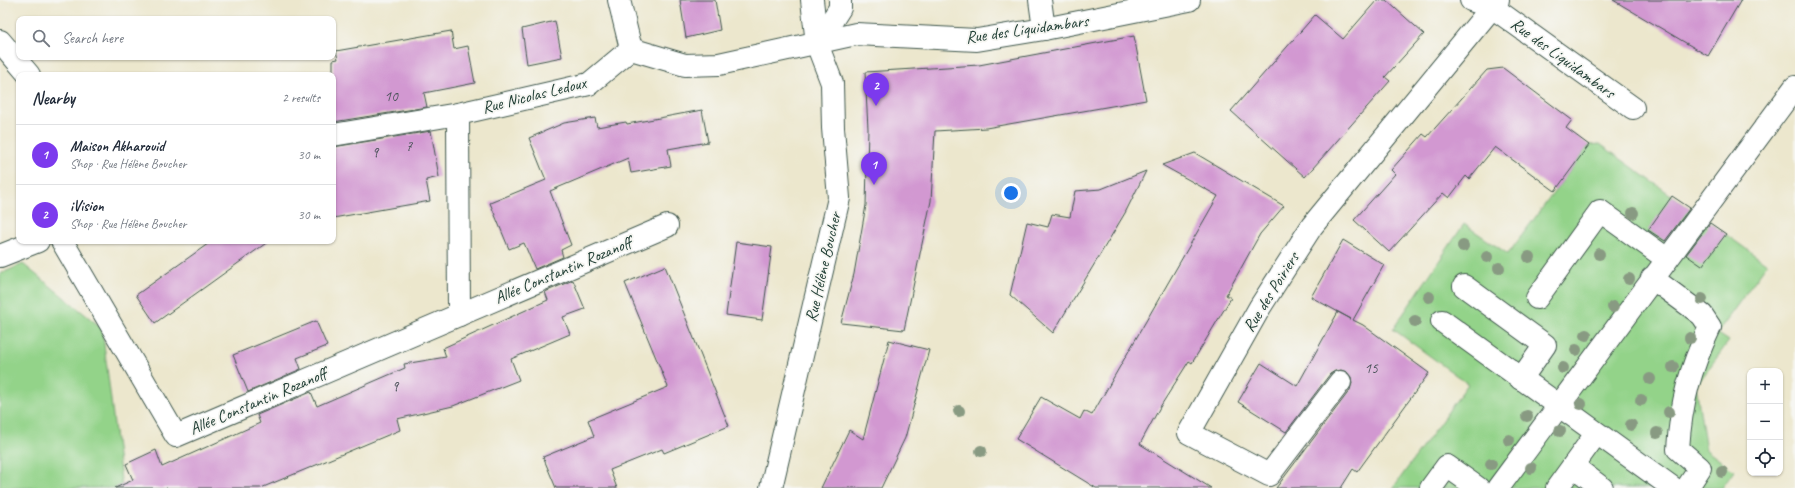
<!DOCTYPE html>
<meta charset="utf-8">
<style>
:root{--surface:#fff;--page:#f6f6f7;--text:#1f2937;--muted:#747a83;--line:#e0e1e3;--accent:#7c3aed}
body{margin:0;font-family:Caveat,sans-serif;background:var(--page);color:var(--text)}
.controls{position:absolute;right:12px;bottom:12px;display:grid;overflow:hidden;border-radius:8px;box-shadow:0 1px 3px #0004}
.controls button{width:36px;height:36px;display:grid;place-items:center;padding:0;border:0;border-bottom:1px solid var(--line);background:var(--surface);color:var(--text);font:20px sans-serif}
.you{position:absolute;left:1011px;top:193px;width:14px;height:14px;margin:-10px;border:3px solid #fff;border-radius:50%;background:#1a73e8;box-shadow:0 0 0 6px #1a73e833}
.badge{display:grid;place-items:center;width:26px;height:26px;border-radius:50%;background:var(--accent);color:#fff;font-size:13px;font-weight:700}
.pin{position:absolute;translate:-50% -33px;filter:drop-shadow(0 1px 2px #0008)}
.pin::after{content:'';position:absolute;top:21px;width:14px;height:12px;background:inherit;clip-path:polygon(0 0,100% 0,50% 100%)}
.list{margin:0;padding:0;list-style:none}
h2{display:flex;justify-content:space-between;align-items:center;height:52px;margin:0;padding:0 16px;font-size:17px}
h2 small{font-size:13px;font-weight:400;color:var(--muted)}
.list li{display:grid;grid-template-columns:26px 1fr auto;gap:12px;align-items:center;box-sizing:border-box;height:60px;padding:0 16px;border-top:1px solid var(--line)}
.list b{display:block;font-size:15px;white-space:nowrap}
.list p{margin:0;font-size:13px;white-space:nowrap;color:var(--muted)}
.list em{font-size:13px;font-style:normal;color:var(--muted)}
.icon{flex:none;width:22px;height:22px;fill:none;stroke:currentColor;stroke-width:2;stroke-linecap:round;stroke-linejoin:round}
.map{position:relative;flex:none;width:1795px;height:488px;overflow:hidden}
.search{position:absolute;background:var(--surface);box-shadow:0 1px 3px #0004;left:16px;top:16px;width:320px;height:44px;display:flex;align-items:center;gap:10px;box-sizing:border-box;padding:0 14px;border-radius:8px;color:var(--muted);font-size:15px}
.panel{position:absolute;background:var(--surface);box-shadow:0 1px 3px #0004;left:16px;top:72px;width:320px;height:172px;border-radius:8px}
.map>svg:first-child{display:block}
.green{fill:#93d389;stroke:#59885e}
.building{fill:#d298d1}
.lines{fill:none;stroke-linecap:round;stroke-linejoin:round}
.minor-casing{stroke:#3e564b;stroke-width:24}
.minor{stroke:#fff;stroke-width:22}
.tree{fill:#889a82}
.labels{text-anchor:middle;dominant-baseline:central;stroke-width:3.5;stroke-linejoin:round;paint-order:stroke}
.number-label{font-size:15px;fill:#4c545b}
.street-label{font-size:17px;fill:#1f3d34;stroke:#f6f6f2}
</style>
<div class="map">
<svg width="1795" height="488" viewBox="0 0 1795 488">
<rect width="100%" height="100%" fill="#f6f6f2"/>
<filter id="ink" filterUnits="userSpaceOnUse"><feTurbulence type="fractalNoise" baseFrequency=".025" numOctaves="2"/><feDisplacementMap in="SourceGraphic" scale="8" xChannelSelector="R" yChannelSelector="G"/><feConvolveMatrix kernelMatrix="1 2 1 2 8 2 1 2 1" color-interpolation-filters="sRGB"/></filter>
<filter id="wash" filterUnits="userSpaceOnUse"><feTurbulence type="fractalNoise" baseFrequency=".012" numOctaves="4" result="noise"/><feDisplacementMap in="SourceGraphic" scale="16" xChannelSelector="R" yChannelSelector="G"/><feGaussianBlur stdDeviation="0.9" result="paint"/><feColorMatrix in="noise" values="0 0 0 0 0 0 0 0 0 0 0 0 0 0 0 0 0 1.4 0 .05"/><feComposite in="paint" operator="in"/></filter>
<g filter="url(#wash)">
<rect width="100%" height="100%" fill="#ece7cd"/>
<g class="green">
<polygon points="1600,144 1767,264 1717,333 1729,341 1696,386 1706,450 1734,471 1722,488 1393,488 1468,384 1393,329 1464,224 1508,254 1589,145"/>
<polygon points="23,264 102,328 122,488 0,488 0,274"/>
</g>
<g id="blocks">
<g class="building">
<polygon points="680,0 715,0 720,30 686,38"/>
<polygon points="1377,0 1386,0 1424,34 1385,77 1390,81 1305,177 1231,111 1315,15 1343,39"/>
<polygon points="1613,0 1741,0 1708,56"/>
<polygon points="555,21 562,57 527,64 522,29"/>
<polygon points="451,31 454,49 468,46 475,83 424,93 427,107 333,122 333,60 338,59 336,51"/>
<polygon points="1134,36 1146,100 986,128 935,131 931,201 904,330 841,323 854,274 866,205 868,129 865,72 979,65"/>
<polygon points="1503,68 1572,120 1566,128 1589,145 1555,191 1495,147 1469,179 1466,176 1449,198 1443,193 1389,252 1354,220 1395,174 1391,170 1423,134 1427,137 1487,70"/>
<polygon points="702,110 708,142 668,149 671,166 631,173 628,158 550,191 571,245 561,250 563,257 535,269 524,243 509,249 490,203 546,180 529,138 564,123 595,118 597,127 626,122 627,124"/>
<polygon points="431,131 439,177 426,180 430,201 333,218 333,147"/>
<polygon points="1195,153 1284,206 1260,234 1226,295 1231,298 1192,363 1189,361 1160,407 1140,444 1211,488 1096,488 1016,439 1041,397 1080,419 1084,411 1092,415 1218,196 1162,165"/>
<polygon points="1146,171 1125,213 1053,333 1010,295 1027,222 1048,227 1052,214 1070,217 1075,191 1101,189"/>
<polygon points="1672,196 1690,208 1665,241 1648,230"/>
<polygon points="1710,223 1726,234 1702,266 1686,255"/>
<polygon points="1343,240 1384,265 1353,320 1363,325 1429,373 1357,472 1353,469 1341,488 1276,488 1350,390 1352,383 1351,377 1347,372 1341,370 1335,371 1330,374 1286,432 1238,402 1261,363 1297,386 1338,312 1351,319 1311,297"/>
<polygon points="212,241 269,241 155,323 136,295"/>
<polygon points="736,242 772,247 762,320 726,315"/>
<polygon points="665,266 729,426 664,453 662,449 610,470 617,488 556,488 543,457 594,436 588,420 668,387 625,283"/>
<polygon points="573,280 585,309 563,317 570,334 511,359 519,380 453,406 397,419 400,430 261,488 115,488 133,480 126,464 156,450 162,467 260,423 257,415 311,392 317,406 405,368 404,364 446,357 443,348 548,300 545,292"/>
<polygon points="316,321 327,346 297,358 301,369 248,392 233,355"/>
<polygon points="889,340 929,350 905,438 881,488 821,488 849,430 863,439"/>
</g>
</g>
</g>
<g filter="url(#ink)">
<use href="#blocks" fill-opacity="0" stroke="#3e564b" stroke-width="1"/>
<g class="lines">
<g class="minor-casing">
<g id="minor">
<polyline points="619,0 631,49"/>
<polyline points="1040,0 1044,29"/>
<polyline points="1471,0 1492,7 1633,108"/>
<polyline points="0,41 29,75"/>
<polyline points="817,44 840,8 840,0"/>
<polyline points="458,114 459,315"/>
<polyline points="333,135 458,114 589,84 631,49 685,65 719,64 856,34 977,40 1044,29 1189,0"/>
<polyline points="62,241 176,436 667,226"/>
<polyline points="0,256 38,241"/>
<path d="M1652,278L1702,315L1710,327C1690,369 1681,402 1678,449L1700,468L1687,488"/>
<polyline points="1464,286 1545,345 1521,379"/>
<polyline points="1537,298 1600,211 1667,259"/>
<polyline points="1442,321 1673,488"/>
<polyline points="1340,382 1269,475 1189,433 1260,307 1312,226 1498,0"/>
<polyline points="1573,466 1602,488"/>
<polyline points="771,488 839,198 833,128 832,83 817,44 812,0"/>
<polyline points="1431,488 1447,466 1478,488"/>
<polyline points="1498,488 1795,87"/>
<polyline points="1557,488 1596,434"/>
</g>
</g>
<use href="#minor" class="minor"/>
</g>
<g class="tree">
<circle cx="1633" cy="213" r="6"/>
<circle cx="1463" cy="246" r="6"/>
<circle cx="1599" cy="254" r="6"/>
<circle cx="1487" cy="257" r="6"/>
<circle cx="1529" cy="257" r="6"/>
<circle cx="1499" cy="268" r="6"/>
<circle cx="1629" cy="279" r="6"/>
<circle cx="1429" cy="297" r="6"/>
<circle cx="1702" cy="299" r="6"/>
<circle cx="1613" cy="307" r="6"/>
<circle cx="1415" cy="321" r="6"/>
<circle cx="1586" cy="335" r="6"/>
<circle cx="1690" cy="338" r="6"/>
<circle cx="1576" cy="350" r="6"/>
<circle cx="1673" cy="367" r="6"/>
<circle cx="1563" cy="368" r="6"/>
<circle cx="1650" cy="379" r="6"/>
<circle cx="1641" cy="400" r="6"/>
<circle cx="1581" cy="404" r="6"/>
<circle cx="959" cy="411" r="6"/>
<circle cx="1669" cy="412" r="6"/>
<circle cx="1527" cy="416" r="6"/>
<circle cx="1631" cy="425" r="6"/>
<circle cx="1560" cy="431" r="6"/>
<circle cx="1657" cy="433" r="6"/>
<circle cx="1509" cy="440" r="6"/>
<circle cx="981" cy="451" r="6"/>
<circle cx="1491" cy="464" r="6"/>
<circle cx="1531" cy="468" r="6"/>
<circle cx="1722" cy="472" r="6"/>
</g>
</g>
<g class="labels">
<g class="number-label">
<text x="391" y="96">10</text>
<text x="409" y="146">7</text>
<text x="375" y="152">9</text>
<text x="1371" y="368">15</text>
<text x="395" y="386">9</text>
</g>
<g class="street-label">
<text transform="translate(1027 29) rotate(-8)">Rue des Liquidambars</text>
<text transform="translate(1563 58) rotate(36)">Rue des Liquidambars</text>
<text transform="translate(534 95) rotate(-14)">Rue Nicolas Ledoux</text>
<text transform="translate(823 267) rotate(-77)">Rue Hélène Boucher</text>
<text transform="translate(563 270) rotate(-23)">Allée Constantin Rozanoff</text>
<text transform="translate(1271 292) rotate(-58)">Rue des Poiriers</text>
<text transform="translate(258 401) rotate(-23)">Allée Constantin Rozanoff</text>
</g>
</g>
</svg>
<div class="controls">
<button>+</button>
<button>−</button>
<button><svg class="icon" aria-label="locate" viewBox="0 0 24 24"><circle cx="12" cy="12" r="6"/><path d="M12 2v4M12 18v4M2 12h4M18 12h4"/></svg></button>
</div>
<div class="you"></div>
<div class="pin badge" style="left:874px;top:185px">1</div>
<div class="pin badge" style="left:876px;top:106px">2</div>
<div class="search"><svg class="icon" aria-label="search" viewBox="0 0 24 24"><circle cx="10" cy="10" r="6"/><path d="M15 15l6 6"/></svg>Search here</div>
<section class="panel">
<h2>Nearby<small>2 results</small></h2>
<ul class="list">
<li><span class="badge">1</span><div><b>Maison Akharouid</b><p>Shop · Rue Hélène Boucher</p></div><em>30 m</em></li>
<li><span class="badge">2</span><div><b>iVision</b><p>Shop · Rue Hélène Boucher</p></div><em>30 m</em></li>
</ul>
</section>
</div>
